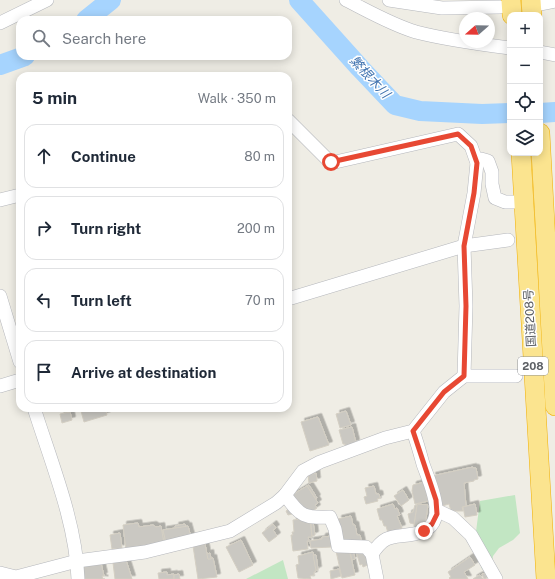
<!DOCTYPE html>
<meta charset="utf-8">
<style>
:root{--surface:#fff;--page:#f2f2f3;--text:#1f2937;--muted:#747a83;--line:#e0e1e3}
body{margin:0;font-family:"Public Sans","Noto Sans JP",sans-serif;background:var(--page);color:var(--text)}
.controls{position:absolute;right:12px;top:12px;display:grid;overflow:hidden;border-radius:8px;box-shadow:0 2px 10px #0003}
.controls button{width:36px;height:36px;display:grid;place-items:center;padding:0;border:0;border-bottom:1px solid var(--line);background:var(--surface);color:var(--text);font:20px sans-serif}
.compass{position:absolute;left:459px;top:12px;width:36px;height:36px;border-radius:50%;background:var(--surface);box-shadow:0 2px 10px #0003;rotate:250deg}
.stop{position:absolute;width:12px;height:12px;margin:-9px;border:3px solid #e74833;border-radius:50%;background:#fff}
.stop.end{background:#e74833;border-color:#fff;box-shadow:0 1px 4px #0008}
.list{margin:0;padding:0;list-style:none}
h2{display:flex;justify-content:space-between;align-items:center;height:52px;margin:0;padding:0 16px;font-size:17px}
h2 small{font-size:13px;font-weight:400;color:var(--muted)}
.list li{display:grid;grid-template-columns:26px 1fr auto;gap:12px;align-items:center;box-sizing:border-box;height:64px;margin:0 8px 8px;padding:0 8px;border:1px solid var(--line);border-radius:12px}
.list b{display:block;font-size:15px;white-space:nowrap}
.list em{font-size:13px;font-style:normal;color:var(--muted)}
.icon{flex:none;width:22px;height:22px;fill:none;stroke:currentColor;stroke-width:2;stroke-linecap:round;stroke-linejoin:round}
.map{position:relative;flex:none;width:555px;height:579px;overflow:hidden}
.search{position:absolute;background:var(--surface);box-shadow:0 2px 10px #0003;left:16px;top:16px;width:276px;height:44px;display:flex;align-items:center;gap:10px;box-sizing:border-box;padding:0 14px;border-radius:12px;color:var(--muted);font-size:15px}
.panel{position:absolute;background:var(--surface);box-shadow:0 2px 10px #0003;left:16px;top:72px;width:276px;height:340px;border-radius:12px}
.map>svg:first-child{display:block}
.green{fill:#c2e6c3}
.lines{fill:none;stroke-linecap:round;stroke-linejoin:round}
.river{stroke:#a6d4fe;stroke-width:20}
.building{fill:#cac8c2;stroke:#d4cfc3;filter:url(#shadow)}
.minor-casing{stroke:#b5b7bc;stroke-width:14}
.highway-casing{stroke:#f1b003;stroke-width:20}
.minor{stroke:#fff;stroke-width:13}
.highway{stroke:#fbe48f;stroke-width:19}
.route{stroke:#e74833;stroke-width:5}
.labels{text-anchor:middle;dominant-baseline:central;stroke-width:3;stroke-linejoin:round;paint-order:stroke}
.shield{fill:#fff;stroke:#8e9093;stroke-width:1}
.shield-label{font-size:11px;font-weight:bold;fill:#5d6065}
.street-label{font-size:12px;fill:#5d6065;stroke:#fff}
.water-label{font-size:13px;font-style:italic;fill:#4274b0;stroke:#fff}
</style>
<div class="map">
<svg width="555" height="579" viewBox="0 0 555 579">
<defs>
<filter id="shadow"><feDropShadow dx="3.5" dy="-3.5" stdDeviation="0" flood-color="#0004"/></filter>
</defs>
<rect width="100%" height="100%" fill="#efede5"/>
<g class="green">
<polygon points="515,495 520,533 513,540 499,548 493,556 490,573 482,569 474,547 480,501"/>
<polygon points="283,560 288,579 246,579"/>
</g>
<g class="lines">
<g class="river">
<polyline points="299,0 360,68 395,105 420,111 482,114 510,113"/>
<polyline points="86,20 111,0"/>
<polyline points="0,65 25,56"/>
<polyline points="540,113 555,112"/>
</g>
</g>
<g class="building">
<polygon points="80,408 93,408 81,411"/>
<polygon points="94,408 105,408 107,415 84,422 81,411"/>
<polygon points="346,411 351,425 340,428 336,414"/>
<polygon points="70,412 72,420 62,423 60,414"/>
<polygon points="318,417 329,445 310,451 301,422"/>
<polygon points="352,427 356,443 345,446 345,444 343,444 339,430"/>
<polygon points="473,467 473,468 476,468 478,479 474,480 474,481 464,483 466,506 462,507 463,511 451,511 449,504 442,506 432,476"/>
<polygon points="316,473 317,481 309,483 308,475"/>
<polygon points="425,482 426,488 425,488 428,501 415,504 412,491 413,485"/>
<polygon points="309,485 317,498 316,499 307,486"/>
<polygon points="307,486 318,503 315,505 317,508 311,512 309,509 306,511 292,495"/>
<polygon points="374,486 376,494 379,494 380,498 377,499 378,501 366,504 364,497 367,496 365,488"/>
<polygon points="403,490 409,500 401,506 394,496"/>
<polygon points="393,504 395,509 397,508 400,515 397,516 402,528 388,533 386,526 384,526 382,520 380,520 377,509"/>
<polygon points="417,504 428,505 425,525 423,527 414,526"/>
<polygon points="475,504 477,515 465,517 463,507"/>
<polygon points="415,505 417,505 414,524 410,523 408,514 413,512"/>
<polygon points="289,509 292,514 288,515 286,511"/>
<polygon points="351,516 353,525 355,525 357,535 360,535 362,544 342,545 338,519"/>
<polygon points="302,519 302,521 310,520 312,537 308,537 309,541 307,541 308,549 293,551 291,535 293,535 292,532 294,532 293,520"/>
<polygon points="311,522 313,522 315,535 312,536"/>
<polygon points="138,523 139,527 153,525 156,527 161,526 164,544 126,550 123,525"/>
<polygon points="185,524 186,527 176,528 175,526"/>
<polygon points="273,524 276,528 273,530 277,536 269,542 262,533"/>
<polygon points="188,526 191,537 166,543 163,530"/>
<polygon points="120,533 122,548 112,549 110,535"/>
<polygon points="333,536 332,547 311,548 310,541 322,539 322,537"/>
<polygon points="241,540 253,565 239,572 226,547"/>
<polygon points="205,544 208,559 213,558 217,577 198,579 193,546"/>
<polygon points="349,549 355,575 342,578 336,551"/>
<polygon points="353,550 355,559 352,560 350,551"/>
<polygon points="356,551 367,553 370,564 363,567 362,564 360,565"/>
<polygon points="313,552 316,571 314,572 314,575 310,576 311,579 298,578 296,565 299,564 298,556"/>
<polygon points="210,553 211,559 208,559 207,554"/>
<polygon points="313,555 316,555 318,570 316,570"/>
<polygon points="470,557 475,565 464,572 468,579 450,579 449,578 451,577 448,572"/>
<polygon points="126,560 132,579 115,579 113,563"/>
<polygon points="101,563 104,576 102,576 103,579 105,579 84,579 82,566"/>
<polygon points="339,569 341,576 331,579 330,571"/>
<polygon points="167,572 167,575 174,574 174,579 159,579 158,573"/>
<polygon points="485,573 487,578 484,579 482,574"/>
<polygon points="179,574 180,579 174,579 174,575"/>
<polygon points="480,575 483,579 473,579 476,577"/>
</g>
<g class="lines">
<g class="minor-casing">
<g id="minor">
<path d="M346,0C368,11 392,25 416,32C447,40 478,44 510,48"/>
<polyline points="389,0 442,8 500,7"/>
<polyline points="541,4 555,1"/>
<polyline points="0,23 47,0"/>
<polyline points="540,52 555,55"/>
<polyline points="288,120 331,163 458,134 471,146 477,163 474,193 464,246 466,306 464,376"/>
<polyline points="477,163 481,159 488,161 492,172 492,184 495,198 505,202 524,202"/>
<polyline points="0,200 20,195"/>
<polyline points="0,296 20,362"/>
<polyline points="288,299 464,246 508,240"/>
<polyline points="0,386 20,380"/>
<path d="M34,408C51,462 76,522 78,579"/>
<path d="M285,495C301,517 304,518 330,517L335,529L338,546L366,547L372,554L377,579"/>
<polyline points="436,510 453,518 471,535 496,579"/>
<path d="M372,554C386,533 392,538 414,534C452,527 431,487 423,464C420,453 417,442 413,431"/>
<polyline points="0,573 16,577 77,561 145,552 230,531 276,503 285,495 303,471 320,462 385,438 413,431 444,392 464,376 516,376"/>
</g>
</g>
<g class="highway-casing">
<g id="highway">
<polyline points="511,0 512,15"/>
<polyline points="531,0 532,15"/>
<polyline points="540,133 555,406"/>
<polyline points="521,153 546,579"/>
</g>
</g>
<use href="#minor" class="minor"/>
<use href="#highway" class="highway"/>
</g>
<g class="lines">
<polyline class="route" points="331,162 458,134 471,146 477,163 474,193 464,246 466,306 464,376 444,392 413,431 436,500 437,514 432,524 424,531"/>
</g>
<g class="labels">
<rect class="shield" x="518" y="357" width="30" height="18" rx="3"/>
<g class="shield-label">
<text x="533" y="366">208</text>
</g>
<g class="street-label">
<text transform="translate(530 318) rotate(-93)">国道208号</text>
</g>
<g class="water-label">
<text transform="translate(370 77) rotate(47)">繁根木川</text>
</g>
</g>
</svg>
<div class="controls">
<button>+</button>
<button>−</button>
<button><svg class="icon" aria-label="locate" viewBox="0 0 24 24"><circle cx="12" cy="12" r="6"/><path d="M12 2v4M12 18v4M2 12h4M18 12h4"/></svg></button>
<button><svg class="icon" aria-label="layers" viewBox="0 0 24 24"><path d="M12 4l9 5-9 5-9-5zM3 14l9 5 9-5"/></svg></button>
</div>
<svg class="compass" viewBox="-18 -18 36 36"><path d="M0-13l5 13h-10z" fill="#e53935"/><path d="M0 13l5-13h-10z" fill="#747a83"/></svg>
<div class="stop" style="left:331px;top:162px"></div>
<div class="stop end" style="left:424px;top:531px"></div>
<div class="search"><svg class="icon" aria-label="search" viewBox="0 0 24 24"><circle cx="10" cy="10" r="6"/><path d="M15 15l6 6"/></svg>Search here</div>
<section class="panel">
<h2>5 min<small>Walk · 350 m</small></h2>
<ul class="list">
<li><svg class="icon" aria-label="ahead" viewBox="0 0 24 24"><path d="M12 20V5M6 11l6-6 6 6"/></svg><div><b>Continue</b></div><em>80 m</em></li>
<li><svg class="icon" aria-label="right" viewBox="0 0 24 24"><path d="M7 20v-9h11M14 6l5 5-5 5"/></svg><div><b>Turn right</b></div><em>200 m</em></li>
<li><svg class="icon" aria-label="left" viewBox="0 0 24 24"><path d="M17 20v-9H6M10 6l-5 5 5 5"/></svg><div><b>Turn left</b></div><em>70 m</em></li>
<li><svg class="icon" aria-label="arrive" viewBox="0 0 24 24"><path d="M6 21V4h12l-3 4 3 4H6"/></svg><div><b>Arrive at destination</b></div></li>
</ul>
</section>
</div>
